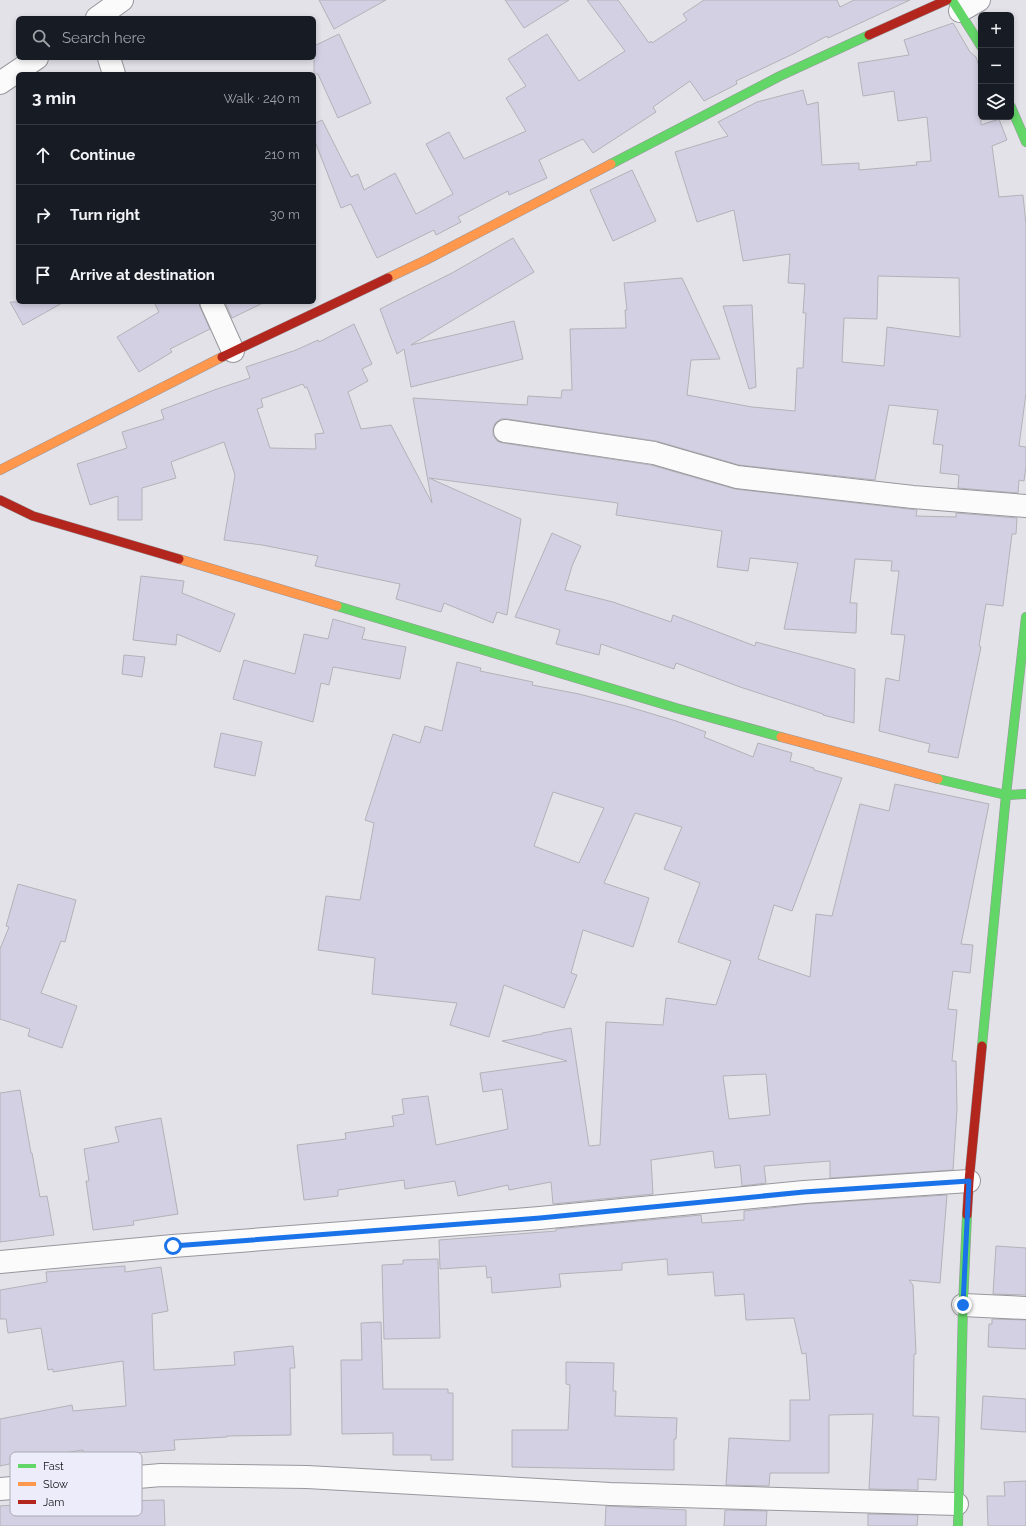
<!DOCTYPE html>
<meta charset="utf-8">
<style>
:root{--surface:#171b24;--page:#242831;--text:#f1f3f6;--muted:#9ea1a6;--line:#363941}
body{margin:0;font-family:Raleway,sans-serif;background:var(--page);color:var(--text)}
.controls{position:absolute;right:12px;top:12px;display:grid;overflow:hidden;border-radius:6px;box-shadow:0 2px 6px #0003}
.controls button{width:36px;height:36px;display:grid;place-items:center;padding:0;border:0;border-bottom:1px solid var(--line);background:var(--surface);color:var(--text);font:20px sans-serif}
.stop{position:absolute;width:12px;height:12px;margin:-9px;border:3px solid #1a73e8;border-radius:50%;background:#fff}
.stop.end{background:#1a73e8;border-color:#fff;box-shadow:0 1px 4px #0008}
.list{margin:0;padding:0;list-style:none}
h2{display:flex;justify-content:space-between;align-items:center;height:52px;margin:0;padding:0 16px;font-size:17px}
h2 small{font-size:13px;font-weight:400;color:var(--muted)}
.list li{display:grid;grid-template-columns:26px 1fr auto;gap:12px;align-items:center;box-sizing:border-box;height:60px;padding:0 16px;border-top:1px solid var(--line)}
.list b{display:block;font-size:15px;white-space:nowrap}
.list em{font-size:13px;font-style:normal;color:var(--muted)}
.icon{flex:none;width:22px;height:22px;fill:none;stroke:currentColor;stroke-width:2;stroke-linecap:round;stroke-linejoin:round}
.map{position:relative;flex:none;width:1026px;height:1526px;overflow:hidden}
.search{position:absolute;background:var(--surface);box-shadow:0 2px 6px #0003;left:16px;top:16px;width:300px;height:44px;display:flex;align-items:center;gap:10px;box-sizing:border-box;padding:0 14px;border-radius:6px;color:var(--muted);font-size:15px}
.panel{position:absolute;background:var(--surface);box-shadow:0 2px 6px #0003;left:16px;top:72px;width:300px;height:232px;border-radius:6px}
.map>svg:first-child{display:block}
.building{fill:#d4d0e4;stroke:#b2b2b7;fill-rule:evenodd}
.lines{fill:none;stroke-linecap:round;stroke-linejoin:round}
.street-casing{stroke:#98979c;stroke-width:24}
.fast-casing{stroke:#98979c;stroke-width:10}
.slow-casing{stroke:#98979c;stroke-width:10}
.jam-casing{stroke:#98979c;stroke-width:10}
.street{stroke:#fbfbfc;stroke-width:22}
.fast{stroke:#63d668;stroke-width:9}
.slow{stroke:#ff974d;stroke-width:9}
.jam{stroke:#b3261e;stroke-width:9}
.route{stroke:#1a73e8;stroke-width:5}
.key{fill:#edecfa;stroke:#abaab5;stroke-width:1}
.key-label{font-size:11px;fill:#111115}
</style>
<div class="map">
<svg width="1026" height="1526" viewBox="0 0 1026 1526">
<rect width="100%" height="100%" fill="#e3e2e9"/>
<g class="building">
<polygon points="319,0 386,0 334,29"/>
<polygon points="505,0 569,0 524,28"/>
<polygon points="587,0 618,0 649,43 651,41 652,43 687,20 683,14 704,0 837,0 840,7 854,0 910,0 828,38 827,36 793,54 736,81 737,84 704,101 690,81 653,107 656,112 593,153 583,139 539,160 547,178 509,195 508,191 458,217 461,222 436,235 434,230 377,258 351,204 341,208 314,139 314,124 322,120 351,177 358,174 364,190 395,173 416,214 453,194 426,144 449,132 464,159 526,131 506,98 526,86 508,59 547,34 579,81 625,51"/>
<path d="M953,23L970,52L976,57L981,72V125L999,119L1007,140L992,146L999,197L1023,195L1026,225V393L1019,446L1026,447V466L1024,481L1019,480L1018,493L958,488L959,475L940,473L943,445L933,444L938,410L889,405L875,480L739,465L656,441L507,419H501L495,423L493,430V435L497,441L503,443L651,465L735,489L917,510L916,516L956,517V513L1017,518L1016,534H1012L1003,606L986,604L979,646L981,647L958,758L928,752L930,744L879,731L886,678L899,681L905,635L891,634L899,571H891L892,561L855,559L850,603H857L856,633L784,629L798,563L750,558L748,571L717,567L722,531L616,515L618,503L429,478L521,519L507,615L497,612L493,623L444,603L441,612L396,599L400,584L315,566L318,556L262,545L224,540L235,475L224,442L171,462L176,478L142,488V520H118V496L90,505L77,464L127,448L122,432L164,419L161,410L217,389L250,378L246,367L296,350L318,340L319,342L354,324L372,364L362,369L368,381L348,392L361,429L391,425L432,503L413,398L527,405L528,396L561,398L562,390H572L570,329L626,328L625,310H627L624,283L682,278L720,359L691,360L687,395L752,407L795,411L797,368H803L806,313H803L805,284L788,283L790,254L743,261L734,210L697,222L675,152L728,136L718,122L757,102L803,90L807,105L818,102L822,165L859,163V170L917,165L916,162L931,161L927,117L898,121L894,91L863,96L858,63L909,55L904,40ZM878,276L959,278L960,337L887,327L884,366L842,362L844,318L877,319ZM303,384L305,388L307,387L324,433L315,434L316,449L270,448L257,409L263,407L261,399Z"/>
<polygon points="339,34 371,103 338,118 318,74 314,74 314,46"/>
<polygon points="632,170 656,221 613,241 590,190"/>
<polygon points="513,238 534,272 411,345 514,321 523,359 411,387 404,349 397,354 380,309 452,273"/>
<polygon points="10,302 64,302 23,325"/>
<polygon points="154,302 199,302 200,307 210,329 170,349 172,352 139,372 117,337 159,312"/>
<polygon points="225,302 265,302 232,318"/>
<polygon points="752,305 756,387 749,389 723,306"/>
<polygon points="552,533 581,546 572,566 565,590 613,602 671,622 673,615 755,646 756,642 855,669 854,723 823,715 823,714 740,687 676,663 674,669 601,644 599,655 556,644 560,630 515,617"/>
<polygon points="141,576 184,581 182,593 235,614 220,652 177,634 176,645 133,640"/>
<polygon points="333,619 365,628 362,639 406,647 400,679 333,667 329,685 321,683 313,722 233,699 244,660 295,674 304,634 328,639"/>
<polygon points="124,655 145,657 142,677 122,674"/>
<path d="M457,662L481,668L480,671L533,682L532,685L579,694L626,706L676,721L706,732L704,737L753,757L758,743L792,753L790,761L814,768V770L842,778L792,911L774,905L758,959L810,977L816,914L832,916L860,804L889,811L895,784L989,804L961,944L973,945L970,973L953,971L948,1009L957,1010L952,1061H956L957,1109L953,1170L830,1178V1161L764,1166L766,1183L742,1186L740,1165L715,1168L713,1151L651,1160L653,1194L553,1204L551,1182L509,1190L508,1185L458,1196L455,1181L405,1189L404,1180L338,1190V1196L304,1200L297,1145L346,1139L345,1133L394,1126L392,1116L404,1114L402,1099L428,1096L436,1145L508,1129L502,1089L483,1092L480,1073L567,1061L502,1041L542,1034V1033L571,1028L589,1146L600,1145L606,1022L663,1025L666,998L716,1005L731,961L678,942L700,883L664,869L682,827L635,813L604,883L649,898L633,947L583,930L571,973L577,975L564,1008L504,985L489,1037L450,1025L457,1003L372,994L375,958L318,950L326,896L360,900L374,823L365,820L393,734L420,743L425,726L442,731ZM553,792L604,808L579,863L534,846ZM766,1074L770,1115L729,1119L723,1076Z"/>
<polygon points="221,733 262,742 255,776 214,767"/>
<polygon points="18,884 76,900 65,942 61,941 41,993 77,1006 62,1048 28,1036 30,1029 0,1019 0,949 9,927 6,926"/>
<polygon points="20,1090 31,1153 32,1153 40,1197 47,1196 54,1235 0,1242 0,1093"/>
<polygon points="161,1118 178,1214 133,1221 134,1225 93,1230 86,1181 89,1181 84,1149 119,1142 115,1127"/>
<polygon points="947,1195 940,1283 909,1280 913,1285 916,1354 914,1354 913,1416 939,1417 936,1480 918,1479 918,1490 869,1489 873,1414 829,1415 829,1473 770,1473 769,1486 726,1485 729,1438 790,1441 790,1400 810,1400 806,1353 802,1354 794,1318 746,1320 744,1294 715,1296 713,1272 668,1275 667,1259 622,1263 622,1270 559,1274 561,1287 492,1293 491,1277 487,1278 486,1266 440,1269 439,1240 556,1231 556,1229 701,1215 702,1223 744,1220 744,1211 805,1204"/>
<polygon points="996,1246 1026,1248 1026,1295 993,1294"/>
<polygon points="438,1259 440,1338 384,1339 382,1265 403,1264 403,1260"/>
<polygon points="125,1266 125,1272 161,1267 168,1311 152,1314 154,1370 235,1365 234,1352 293,1346 295,1368 290,1368 291,1435 227,1436 227,1437 174,1440 175,1450 122,1454 123,1461 84,1465 83,1450 51,1455 0,1466 0,1419 72,1405 73,1411 126,1406 123,1361 53,1372 53,1369 48,1370 41,1328 8,1333 6,1319 0,1319 0,1290 47,1282 46,1272"/>
<polygon points="992,1319 1026,1320 1026,1349 988,1347 989,1324 992,1324"/>
<polygon points="381,1322 383,1389 448,1389 448,1393 453,1393 453,1460 431,1460 431,1455 393,1455 393,1433 342,1434 341,1360 362,1360 361,1323"/>
<polygon points="566,1362 614,1363 613,1391 616,1391 615,1416 677,1418 676,1439 674,1439 674,1470 512,1467 512,1430 568,1430 570,1385 566,1384"/>
<polygon points="983,1396 1026,1399 1026,1432 981,1429"/>
<polygon points="1026,1481 1026,1526 988,1526 987,1496 1005,1496 1004,1482"/>
<polygon points="164,1500 165,1526 0,1526 0,1506 25,1504 25,1507 80,1507 80,1502"/>
<polygon points="606,1506 686,1510 686,1526 605,1526"/>
<polygon points="725,1510 767,1511 766,1526 724,1526"/>
<polygon points="868,1514 918,1515 917,1526 868,1526"/>
</g>
<g class="lines">
<g class="street-casing">
<g id="street">
<polyline points="960,11 979,0"/>
<polyline points="97,18 122,0"/>
<polyline points="109,58 114,74"/>
<polyline points="0,83 37,58"/>
<polyline points="211,302 233,351"/>
<polyline points="505,431 654,453 737,477 913,497 1026,506"/>
<polyline points="0,1262 173,1246 540,1218 804,1192 969,1181"/>
<polyline points="963,1305 1026,1308"/>
<polyline points="0,1489 161,1475 307,1477 610,1494 957,1504"/>
</g>
</g>
<g class="fast-casing">
<g id="fast">
<polyline points="952,0 981,46"/>
<polyline points="1011,107 1026,142"/>
<polyline points="611,164 780,76 869,35"/>
<polyline points="337,606 676,708 781,737"/>
<polyline points="938,779 1006,795 1026,794"/>
<polyline points="982,1046 1006,795 1026,617"/>
<polyline points="958,1526 963,1305 967,1215"/>
</g>
</g>
<g class="slow-casing">
<g id="slow">
<polyline points="388,278 426,260 611,164"/>
<polyline points="0,470 222,357"/>
<polyline points="179,559 337,606"/>
<polyline points="781,737 938,779"/>
</g>
</g>
<g class="jam-casing">
<g id="jam">
<polyline points="869,35 947,0"/>
<polyline points="222,357 388,278"/>
<polyline points="0,500 33,516 179,559"/>
<polyline points="967,1215 969,1181 982,1046"/>
</g>
</g>
<use href="#street" class="street"/>
<use href="#fast" class="fast"/>
<use href="#slow" class="slow"/>
<use href="#jam" class="jam"/>
</g>
<g class="lines">
<polyline class="route" points="173,1246 540,1218 804,1192 969,1181 963,1305"/>
</g>
<rect x="10" y="1452" width="132" height="64" rx="6" class="key"/>
<rect x="18" y="1464" width="18" height="4" fill="#63d668"/>
<rect x="18" y="1482" width="18" height="4" fill="#ff974d"/>
<rect x="18" y="1500" width="18" height="4" fill="#b3261e"/>
<g class="key-label">
<text x="43" y="1470">Fast</text>
<text x="43" y="1488">Slow</text>
<text x="43" y="1506">Jam</text>
</g>
</svg>
<div class="controls">
<button>+</button>
<button>−</button>
<button><svg class="icon" aria-label="layers" viewBox="0 0 24 24"><path d="M12 4l9 5-9 5-9-5zM3 14l9 5 9-5"/></svg></button>
</div>
<div class="stop" style="left:173px;top:1246px"></div>
<div class="stop end" style="left:963px;top:1305px"></div>
<div class="search"><svg class="icon" aria-label="search" viewBox="0 0 24 24"><circle cx="10" cy="10" r="6"/><path d="M15 15l6 6"/></svg>Search here</div>
<section class="panel">
<h2>3 min<small>Walk · 240 m</small></h2>
<ul class="list">
<li><svg class="icon" aria-label="ahead" viewBox="0 0 24 24"><path d="M12 20V5M6 11l6-6 6 6"/></svg><div><b>Continue</b></div><em>210 m</em></li>
<li><svg class="icon" aria-label="right" viewBox="0 0 24 24"><path d="M7 20v-9h11M14 6l5 5-5 5"/></svg><div><b>Turn right</b></div><em>30 m</em></li>
<li><svg class="icon" aria-label="arrive" viewBox="0 0 24 24"><path d="M6 21V4h12l-3 4 3 4H6"/></svg><div><b>Arrive at destination</b></div></li>
</ul>
</section>
</div>
